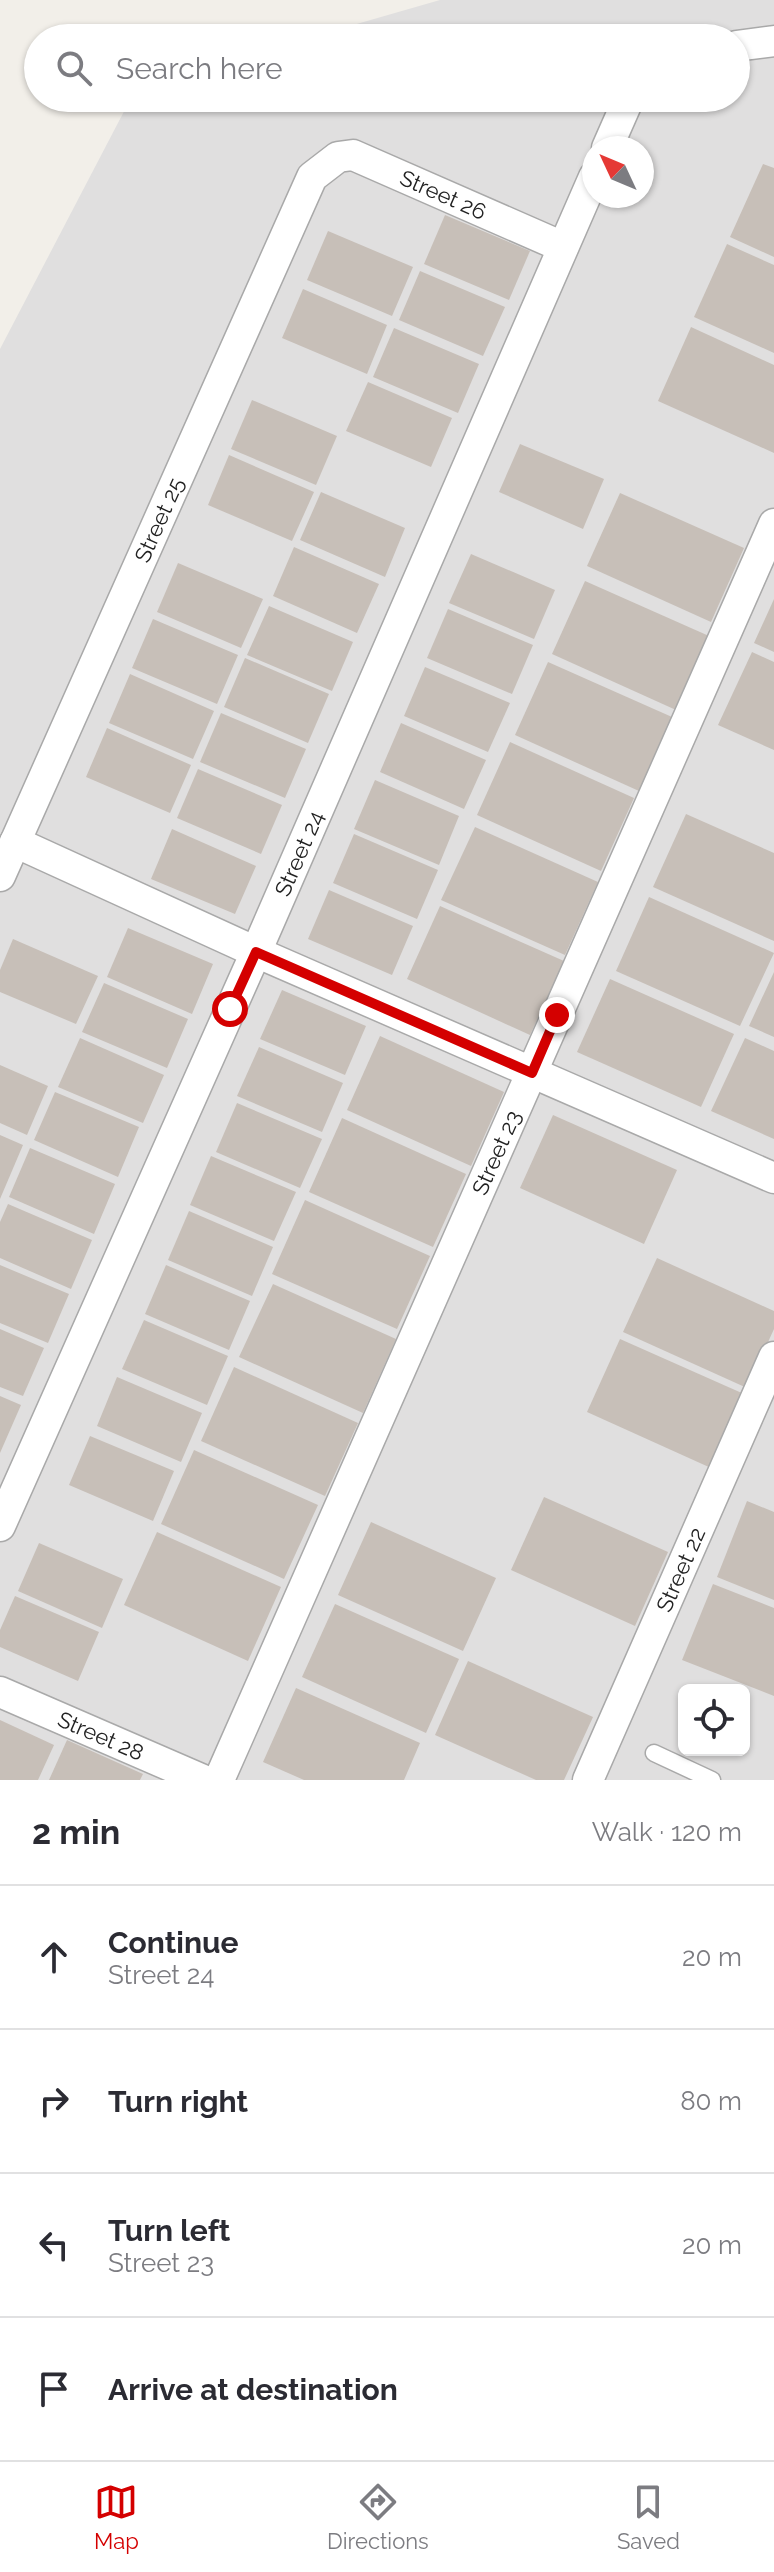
<!DOCTYPE html>
<meta charset="utf-8">
<style>
:root{--surface:#fff;--page:#f7f7f7;--text:#2b2b33;--muted:#7c7c81;--line:#e1e1e2;--accent:#d40000}
body{margin:0;font-family:Raleway,sans-serif;background:var(--page);color:var(--text)}
.controls{position:absolute;right:24px;bottom:24px;display:grid;overflow:hidden;border-radius:12px;box-shadow:0 2px 6px #0004}
.controls button{width:72px;height:72px;display:grid;place-items:center;padding:0;border:0;border-bottom:2px solid var(--line);background:var(--surface);color:var(--text);font:40px sans-serif}
.compass{position:absolute;left:582px;top:136px;width:72px;height:72px;border-radius:50%;background:var(--surface);box-shadow:0 2px 6px #0004;rotate:314deg}
.stop{position:absolute;width:24px;height:24px;margin:-18px;border:6px solid #d40000;border-radius:50%;background:#fff}
.stop.end{background:#d40000;border-color:#fff;box-shadow:0 2px 8px #0008}
.list{margin:0;padding:0;list-style:none}
h2{display:flex;justify-content:space-between;align-items:center;height:104px;margin:0;padding:0 32px;font-size:34px}
h2 small{font-size:26px;font-weight:400;color:var(--muted)}
.list li{display:grid;grid-template-columns:52px 1fr auto;gap:24px;align-items:center;box-sizing:border-box;height:144px;padding:0 32px;border-top:2px solid var(--line)}
.list b{display:block;font-size:30px;white-space:nowrap}
.list p{margin:0;font-size:26px;white-space:nowrap;color:var(--muted)}
.list em{font-size:26px;font-style:normal;color:var(--muted)}
.icon{flex:none;width:44px;height:44px;fill:none;stroke:currentColor;stroke-width:2;stroke-linecap:round;stroke-linejoin:round}
.map{position:relative;flex:none;width:774px;height:1780px;overflow:hidden}
.search{position:absolute;background:var(--surface);box-shadow:0 2px 6px #0004;left:24px;right:24px;top:24px;height:88px;display:flex;align-items:center;gap:20px;box-sizing:border-box;padding:0 28px;border-radius:44px;color:var(--muted);font-size:30px}
.sheet{height:680px;background:var(--surface)}
nav{display:flex;justify-content:space-around;align-items:center;box-sizing:border-box;height:112px;border-top:2px solid var(--line);background:var(--surface);font-size:22px;color:var(--muted)}
nav a{display:grid;justify-items:center;gap:4px}
nav .on{color:var(--accent)}
.map>svg:first-child{display:block}
.residential{fill:#e0dfdf;fill-rule:evenodd}
.building{fill:#c7bfb8}
.lines{fill:none;stroke-linecap:round;stroke-linejoin:round}
.service-casing{stroke:#a9a9a9;stroke-width:19}
.minor-casing{stroke:#a9a9a9;stroke-width:33}
.service{stroke:#fff;stroke-width:16}
.minor{stroke:#fff;stroke-width:30}
.route{stroke:#d40000;stroke-width:10}
.labels{text-anchor:middle;dominant-baseline:central;stroke-width:8;stroke-linejoin:round;paint-order:stroke}
.street-label{font-size:22px;fill:#222;stroke:#fff}
</style>
<div class="map">
<svg width="774" height="1780" viewBox="0 0 774 1780">
<rect width="100%" height="100%" fill="#f2efe9"/>
<path class="residential" d="M440,0H774V1780H0V349L131,98H736V38H308ZM594,148H642V196H594ZM684,1690H744V1750H684Z"/>
<g class="building">
<polygon points="763,164 774,168 774,257 730,237"/>
<polygon points="445,215 530,251 509,300 424,264"/>
<polygon points="328,231 413,267 392,316 307,280"/>
<polygon points="727,244 774,265 774,353 694,317"/>
<polygon points="420,271 505,307 483,356 399,320"/>
<polygon points="303,289 387,325 367,374 282,338"/>
<polygon points="691,327 774,365 774,453 658,401"/>
<polygon points="394,328 479,364 458,413 373,377"/>
<polygon points="368,382 452,418 431,467 346,431"/>
<polygon points="252,400 337,436 316,485 231,449"/>
<polygon points="520,444 604,479 583,529 499,492"/>
<polygon points="229,455 314,492 292,541 208,505"/>
<polygon points="321,492 405,528 385,577 300,540"/>
<polygon points="620,493 744,548 711,622 587,566"/>
<polygon points="294,547 379,584 357,633 273,596"/>
<polygon points="471,554 555,590 534,639 449,603"/>
<polygon points="178,563 263,599 241,648 157,612"/>
<polygon points="585,581 709,636 676,710 552,654"/>
<polygon points="774,599 774,652 754,643"/>
<polygon points="269,606 353,642 332,691 247,655"/>
<polygon points="448,609 533,645 512,694 427,658"/>
<polygon points="153,619 238,655 217,704 132,668"/>
<polygon points="752,652 774,662 774,750 718,725"/>
<polygon points="245,658 329,694 308,743 224,707"/>
<polygon points="548,662 672,717 639,791 515,735"/>
<polygon points="425,667 510,703 488,752 404,716"/>
<polygon points="130,674 214,711 193,759 109,723"/>
<polygon points="221,713 306,749 285,798 200,762"/>
<polygon points="401,723 486,760 464,809 380,772"/>
<polygon points="107,728 191,765 170,813 86,777"/>
<polygon points="510,742 634,798 601,871 477,815"/>
<polygon points="198,769 282,805 261,854 177,818"/>
<polygon points="375,780 459,816 439,865 354,829"/>
<polygon points="686,814 774,853 774,941 653,887"/>
<polygon points="475,827 598,882 565,955 441,900"/>
<polygon points="172,829 256,866 235,914 151,879"/>
<polygon points="354,834 438,870 417,919 333,883"/>
<polygon points="329,890 413,926 392,975 308,939"/>
<polygon points="649,897 774,953 740,1026 616,971"/>
<polygon points="440,906 564,961 530,1035 407,979"/>
<polygon points="128,928 213,964 192,1014 107,977"/>
<polygon points="13,939 98,976 76,1024 0,992 0,970"/>
<polygon points="774,972 774,1037 749,1026"/>
<polygon points="610,979 734,1034 701,1107 577,1052"/>
<polygon points="104,983 188,1019 167,1068 82,1032"/>
<polygon points="282,990 366,1026 345,1075 260,1039"/>
<polygon points="380,1036 504,1092 471,1166 347,1110"/>
<polygon points="80,1038 164,1075 143,1123 58,1087"/>
<polygon points="745,1038 774,1051 774,1139 711,1111"/>
<polygon points="259,1047 343,1083 322,1132 237,1096"/>
<polygon points="0,1065 48,1086 27,1135 0,1123"/>
<polygon points="55,1092 139,1127 118,1177 34,1140"/>
<polygon points="237,1103 322,1139 300,1188 216,1152"/>
<polygon points="553,1115 677,1170 644,1244 520,1188"/>
<polygon points="342,1118 466,1174 433,1247 309,1192"/>
<polygon points="0,1135 23,1145 0,1199"/>
<polygon points="30,1148 115,1184 94,1234 9,1197"/>
<polygon points="211,1156 296,1192 274,1241 190,1205"/>
<polygon points="305,1200 430,1256 397,1329 272,1274"/>
<polygon points="8,1204 92,1240 71,1289 0,1258 0,1222"/>
<polygon points="189,1211 273,1247 252,1296 168,1260"/>
<polygon points="657,1258 774,1311 774,1329 747,1388 623,1332"/>
<polygon points="0,1265 69,1294 48,1343 0,1323"/>
<polygon points="166,1265 250,1301 229,1350 145,1314"/>
<polygon points="273,1284 396,1339 363,1413 239,1357"/>
<polygon points="144,1320 228,1356 207,1405 122,1369"/>
<polygon points="0,1329 44,1348 23,1396 0,1387"/>
<polygon points="620,1339 744,1394 711,1468 587,1412"/>
<polygon points="234,1367 358,1423 325,1496 201,1441"/>
<polygon points="117,1377 202,1413 181,1462 97,1426"/>
<polygon points="0,1396 21,1405 0,1453"/>
<polygon points="90,1436 174,1471 153,1521 69,1485"/>
<polygon points="194,1450 318,1505 284,1579 161,1524"/>
<polygon points="544,1497 668,1552 635,1626 511,1570"/>
<polygon points="747,1501 774,1512 774,1600 717,1577"/>
<polygon points="371,1522 496,1578 463,1651 338,1595"/>
<polygon points="157,1532 281,1587 248,1661 124,1605"/>
<polygon points="39,1543 123,1579 102,1628 18,1591"/>
<polygon points="713,1584 774,1608 774,1696 682,1660"/>
<polygon points="15,1596 99,1632 78,1681 0,1647 0,1630"/>
<polygon points="335,1604 459,1659 426,1733 302,1677"/>
<polygon points="468,1661 593,1717 564,1780 536,1780 435,1735"/>
<polygon points="296,1688 420,1743 404,1780 304,1780 263,1762"/>
<polygon points="0,1720 54,1745 38,1780 0,1780"/>
<polygon points="67,1740 143,1774 140,1780 49,1780"/>
</g>
<g class="lines">
<g class="service-casing">
<polyline id="service" points="654,1753 712,1780"/>
</g>
<g class="minor-casing">
<g id="minor">
<polyline points="736,46 774,41"/>
<polyline points="607,148 629,98"/>
<polyline points="15,842 256,952 774,1178"/>
<path id="s1" d="M0,876L312,177L338,157L353,155L563,247"/>
<path id="s2" d="M0,1526L256,952L594,177"/>
<path id="s3" d="M0,1692L203,1780"/>
<path id="s4" d="M219,1780L774,524"/>
<path id="s5" d="M588,1780L774,1357"/>
</g>
</g>
<use href="#service" class="service"/>
<use href="#minor" class="minor"/>
</g>
<g class="lines">
<polyline class="route" points="230,1009 256,952 532,1073 557,1015"/>
</g>
<g class="labels">
<g class="street-label">
<text stroke="none"><textPath href="#s1" startOffset="912">Street 26</textPath></text>
<text stroke="none"><textPath href="#s1" startOffset="390">Street 25</textPath></text>
<text stroke="none"><textPath href="#s2" startOffset="736">Street 24</textPath></text>
<text stroke="none"><textPath href="#s4" startOffset="686">Street 23</textPath></text>
<text stroke="none"><textPath href="#s5" startOffset="230">Street 22</textPath></text>
<text stroke="none"><textPath href="#s3" startOffset="110">Street 28</textPath></text>
</g>
</g>
</svg>
<div class="controls">
<button><svg class="icon" aria-label="locate" viewBox="0 0 24 24"><circle cx="12" cy="12" r="6"/><path d="M12 2v4M12 18v4M2 12h4M18 12h4"/></svg></button>
</div>
<svg class="compass" viewBox="-18 -18 36 36"><path d="M0-13l5 13h-10z" fill="#e53935"/><path d="M0 13l5-13h-10z" fill="#7c7c81"/></svg>
<div class="stop" style="left:230px;top:1009px"></div>
<div class="stop end" style="left:557px;top:1015px"></div>
<div class="search"><svg class="icon" aria-label="search" viewBox="0 0 24 24"><circle cx="10" cy="10" r="6"/><path d="M15 15l6 6"/></svg>Search here</div>
</div>
<section class="sheet">
<h2>2 min<small>Walk · 120 m</small></h2>
<ul class="list">
<li><svg class="icon" aria-label="ahead" viewBox="0 0 24 24"><path d="M12 20V5M6 11l6-6 6 6"/></svg><div><b>Continue</b><p>Street 24</p></div><em>20 m</em></li>
<li><svg class="icon" aria-label="right" viewBox="0 0 24 24"><path d="M7 20v-9h11M14 6l5 5-5 5"/></svg><div><b>Turn right</b></div><em>80 m</em></li>
<li><svg class="icon" aria-label="left" viewBox="0 0 24 24"><path d="M17 20v-9H6M10 6l-5 5 5 5"/></svg><div><b>Turn left</b><p>Street 23</p></div><em>20 m</em></li>
<li><svg class="icon" aria-label="arrive" viewBox="0 0 24 24"><path d="M6 21V4h12l-3 4 3 4H6"/></svg><div><b>Arrive at destination</b></div></li>
</ul>
</section>
<nav>
<a class="on"><svg class="icon" aria-label="map" viewBox="0 0 24 24"><path d="M3 6l6-2 6 2 6-2v14l-6 2-6-2-6 2zM9 4v14M15 6v14"/></svg>Map</a>
<a><svg class="icon" aria-label="directions" viewBox="0 0 24 24"><path d="M12 3l9 9-9 9-9-9zM9 14v-3h6M13 9l2 2-2 2"/></svg>Directions</a>
<a><svg class="icon" aria-label="saved" viewBox="0 0 24 24"><path d="M7 4h10v16l-5-4-5 4z"/></svg>Saved</a>
</nav>
